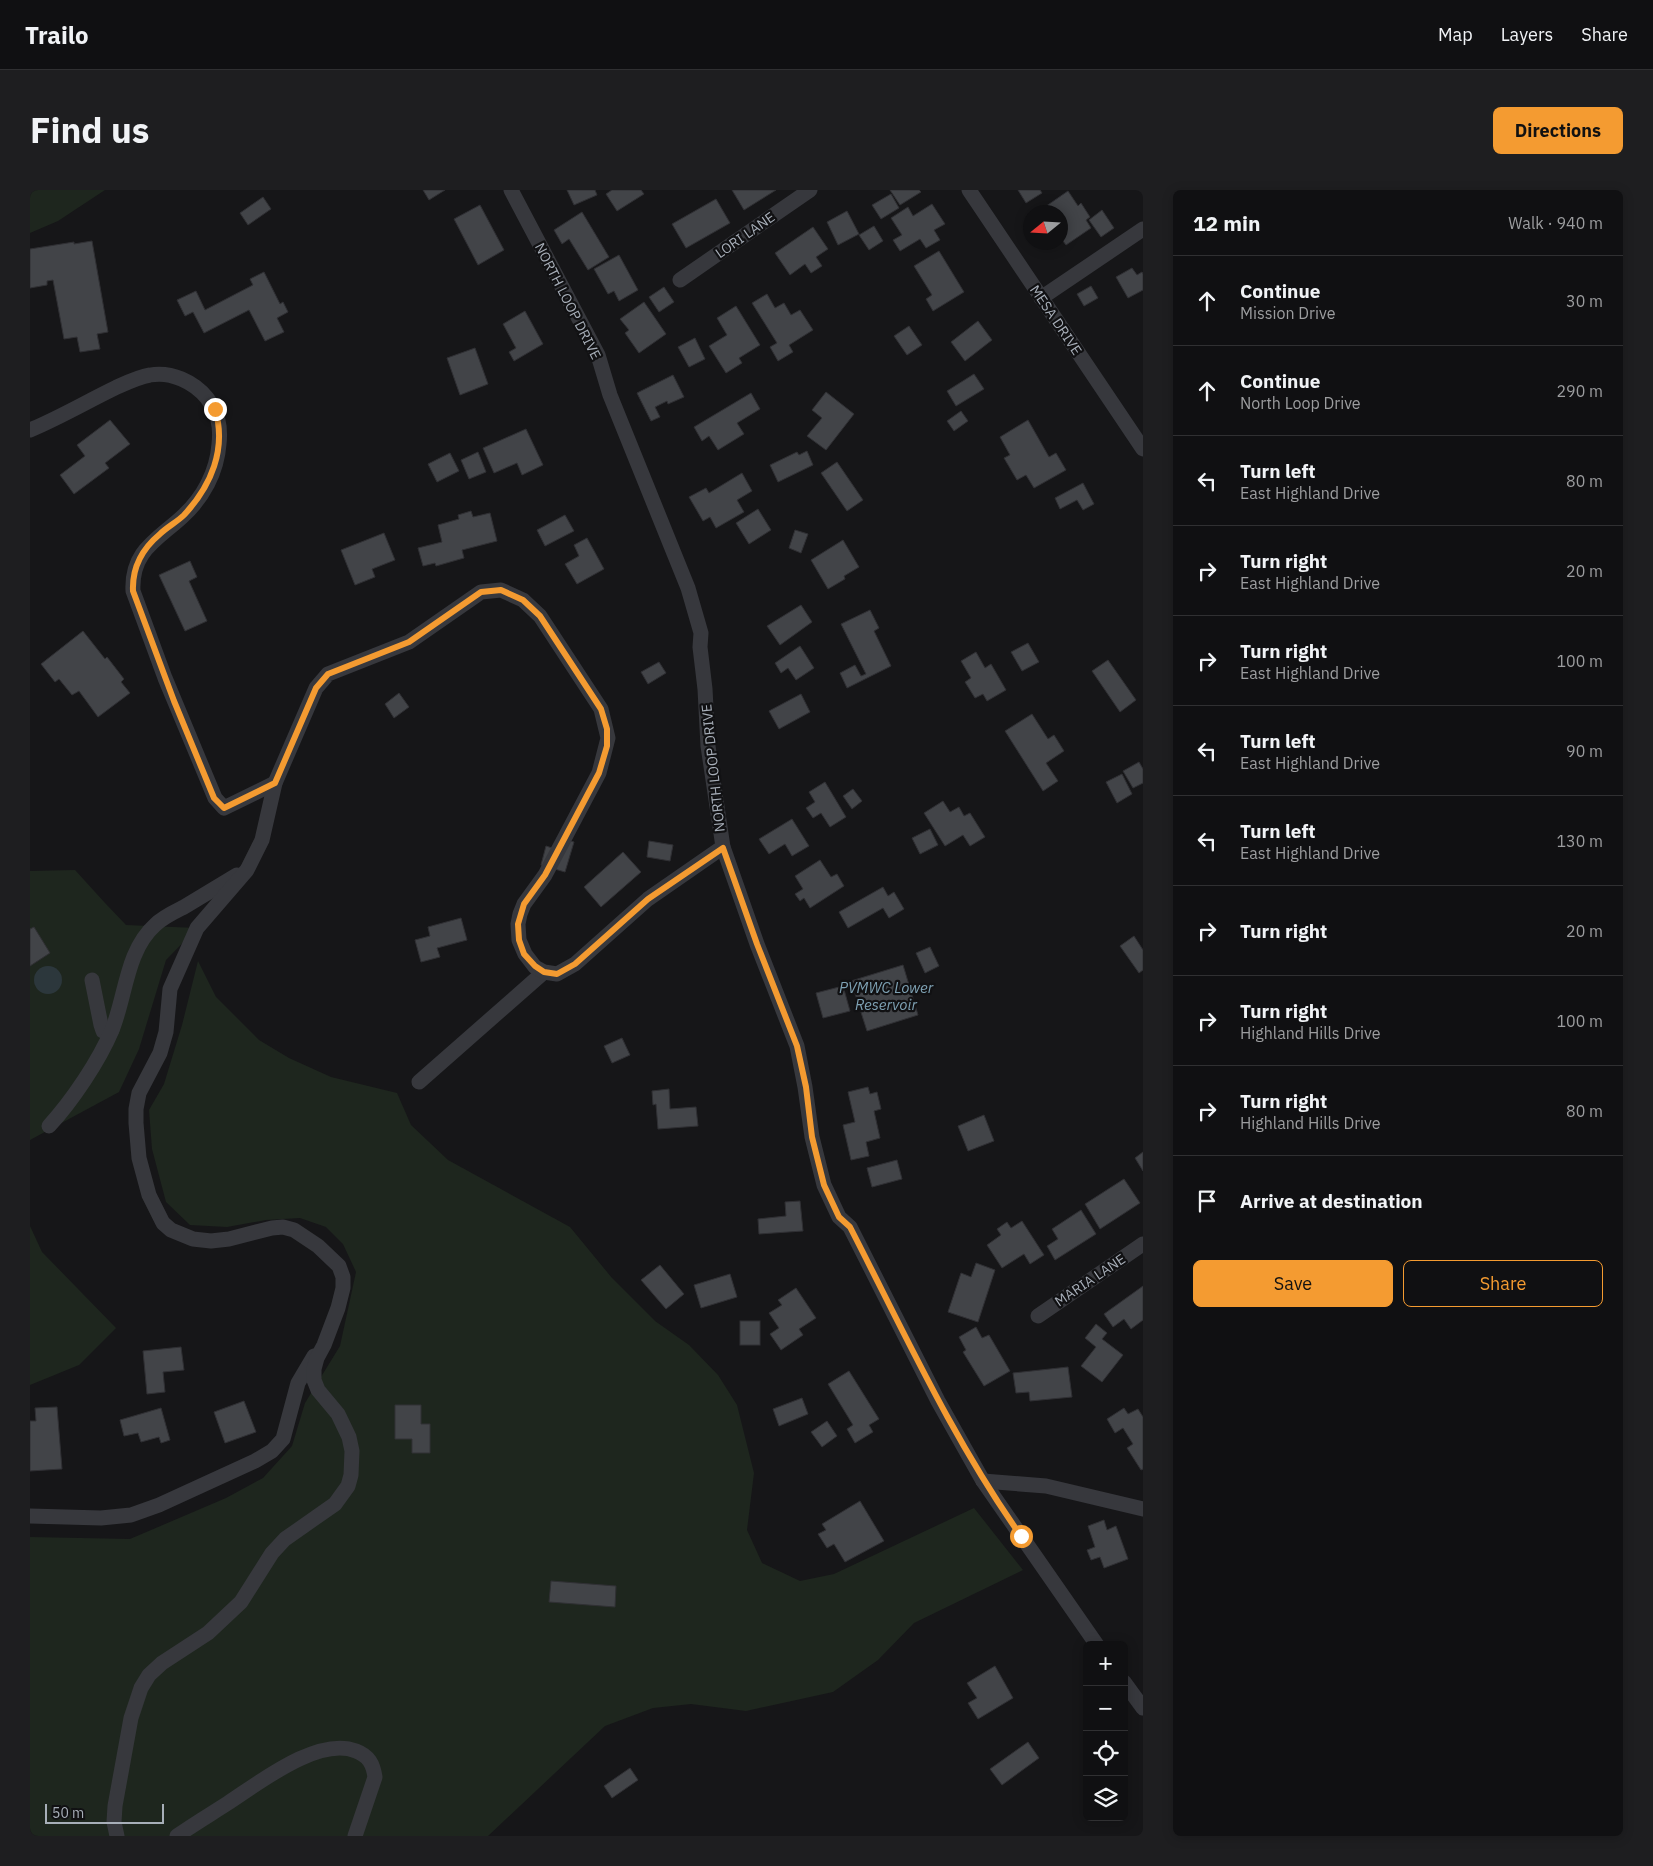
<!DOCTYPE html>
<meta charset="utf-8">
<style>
:root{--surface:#101012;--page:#1e1e20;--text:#f1f3f6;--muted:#9c9d9f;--line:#303032;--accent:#f49b31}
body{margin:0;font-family:"IBM Plex Sans",sans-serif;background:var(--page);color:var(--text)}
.controls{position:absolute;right:15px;bottom:15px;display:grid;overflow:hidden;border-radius:8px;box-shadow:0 2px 12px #0003}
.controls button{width:45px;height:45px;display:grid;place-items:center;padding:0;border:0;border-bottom:1px solid var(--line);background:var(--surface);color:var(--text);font:25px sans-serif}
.compass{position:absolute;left:993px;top:15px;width:45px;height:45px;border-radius:50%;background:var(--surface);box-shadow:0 2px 12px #0003;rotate:252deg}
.scale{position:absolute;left:15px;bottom:12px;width:119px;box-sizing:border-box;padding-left:5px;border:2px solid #a7aeb8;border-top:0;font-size:14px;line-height:18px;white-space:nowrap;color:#a7aeb8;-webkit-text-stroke:4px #111113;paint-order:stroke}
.stop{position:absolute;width:15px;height:15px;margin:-11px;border:4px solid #f49b31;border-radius:50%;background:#fff}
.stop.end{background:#f49b31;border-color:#fff;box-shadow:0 1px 5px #0008}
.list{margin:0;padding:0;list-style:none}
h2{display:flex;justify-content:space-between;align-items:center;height:65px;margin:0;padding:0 20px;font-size:21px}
h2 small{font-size:16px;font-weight:400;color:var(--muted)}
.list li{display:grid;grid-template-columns:32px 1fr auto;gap:15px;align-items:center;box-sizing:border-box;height:90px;padding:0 20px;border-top:1px solid var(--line)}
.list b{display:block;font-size:19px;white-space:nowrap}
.list p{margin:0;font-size:16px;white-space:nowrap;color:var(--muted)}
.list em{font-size:16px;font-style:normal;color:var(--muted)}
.actions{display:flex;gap:10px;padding:15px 20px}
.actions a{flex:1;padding:11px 0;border:1px solid var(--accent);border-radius:8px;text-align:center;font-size:18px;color:var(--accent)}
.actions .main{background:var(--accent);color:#111}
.icon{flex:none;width:28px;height:28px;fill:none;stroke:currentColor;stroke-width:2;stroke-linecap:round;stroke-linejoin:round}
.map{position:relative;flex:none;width:1113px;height:1646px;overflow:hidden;border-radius:8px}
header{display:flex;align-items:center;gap:30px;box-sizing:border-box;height:70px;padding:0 25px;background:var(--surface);border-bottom:1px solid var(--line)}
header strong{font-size:24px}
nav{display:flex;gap:28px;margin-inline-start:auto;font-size:18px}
.intro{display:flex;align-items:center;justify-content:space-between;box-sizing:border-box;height:120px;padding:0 30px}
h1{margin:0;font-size:35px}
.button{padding:12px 22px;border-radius:8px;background:var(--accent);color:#111;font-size:18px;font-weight:700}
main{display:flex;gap:30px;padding:0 30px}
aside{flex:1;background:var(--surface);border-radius:8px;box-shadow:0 2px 12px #0003}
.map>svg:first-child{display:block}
.green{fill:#1e261e}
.water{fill:#2c373c}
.building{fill:#424448;stroke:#303034}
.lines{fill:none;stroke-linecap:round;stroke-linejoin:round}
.minor{stroke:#37383d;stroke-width:15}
.route{stroke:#f49b31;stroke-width:6}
.labels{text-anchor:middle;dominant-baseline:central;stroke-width:4.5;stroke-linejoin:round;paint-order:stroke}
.street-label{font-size:14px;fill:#a7aeb8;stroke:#111113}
.water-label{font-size:15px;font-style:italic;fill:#7ea1b3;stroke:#111113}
</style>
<header>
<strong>Trailo</strong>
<nav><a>Map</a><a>Layers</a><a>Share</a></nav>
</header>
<div class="intro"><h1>Find us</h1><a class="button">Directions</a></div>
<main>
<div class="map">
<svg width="1113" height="1646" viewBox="0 0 1113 1646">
<rect width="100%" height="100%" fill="#161618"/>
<g class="green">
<polygon points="0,0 75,0 28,31 0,43"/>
<polygon points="45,680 75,713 96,735 167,738 136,770 109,859 89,902 0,950 0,681"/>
<polygon points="168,771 186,807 229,850 259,868 301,887 367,903 381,935 418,970 540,1037 582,1088 625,1131 659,1155 688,1185 707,1215 724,1283 717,1340 732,1373 770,1391 804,1384 944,1318 993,1380 884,1433 848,1470 803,1502 716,1521 661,1514 623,1518 575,1536 458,1646 0,1646 0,1347 100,1349 196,1308 233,1288 262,1256 275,1213 310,1156 326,1082 313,1054 296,1037 270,1028 236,1030 197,1037 160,1035 136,1012 122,959 119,920 134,894 152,835"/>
<polygon points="0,1036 12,1062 86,1138 49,1175 0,1195"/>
</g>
<circle class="water" cx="18" cy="790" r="14"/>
<g class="building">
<polygon points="393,0 415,0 399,10"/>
<polygon points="537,0 565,0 567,5 544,15"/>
<polygon points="582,0 611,0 614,4 587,21 576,4"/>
<polygon points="702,0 746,0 714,20"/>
<polygon points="860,0 889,0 891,2 870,15"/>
<polygon points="988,0 1010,0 1012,3 996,13"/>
<polygon points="1038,1 1048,16 1051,13 1060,27 1056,30 1061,38 1036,55 1030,47 1030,22 1014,22 1012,19"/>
<polygon points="861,4 869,18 851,29 842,15"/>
<polygon points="233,7 241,19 218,35 210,23"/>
<polygon points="686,9 700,33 656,58 642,34"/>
<polygon points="902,14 915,34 904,40 910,50 896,58 890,49 870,61 863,50 872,45 861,28 878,17 883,26"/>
<polygon points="450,15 474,60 448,75 424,29"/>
<polygon points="1072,20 1084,38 1071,47 1059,30"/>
<polygon points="817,21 829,44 808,55 797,32"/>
<polygon points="552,22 579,67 558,80 539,49 532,54 524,40"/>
<polygon points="844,36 853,51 839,60 829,45"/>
<polygon points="783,37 798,59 786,67 792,76 781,83 775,74 760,85 745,63"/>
<polygon points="62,51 78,142 67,144 70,159 50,162 47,147 34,149 23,90 17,91 17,95 0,98 0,59 44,52 44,54"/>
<polygon points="909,61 934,102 903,121 896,109 902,105 884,76"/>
<polygon points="589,65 608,100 589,111 584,101 578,104 564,79"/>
<polygon points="1102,78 1107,85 1112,82 1113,84 1113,100 1098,108 1086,87"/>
<polygon points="234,82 250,114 253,112 258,122 247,128 254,142 235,151 219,120 174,143 163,122 155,126 147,110 166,101 175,120 223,95 220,89"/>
<polygon points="1061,96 1068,108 1054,116 1047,104"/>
<polygon points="634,97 644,112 629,122 619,107"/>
<polygon points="737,104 745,118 754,113 761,125 770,120 783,140 759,155 763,162 748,171 740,157 747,153 722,113"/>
<polygon points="614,112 636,144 609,163 595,143 599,140 590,129"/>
<polygon points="706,116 730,155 709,168 712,173 696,183 679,156 697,145 687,128"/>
<polygon points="495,121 513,154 484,171 479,162 486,158 473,134"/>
<polygon points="948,131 962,150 935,171 921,152"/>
<polygon points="879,136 892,155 877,165 864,146"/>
<polygon points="665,148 675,169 659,177 648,157"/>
<polygon points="445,158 458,194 430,205 417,168"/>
<polygon points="944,184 954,199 926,216 917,201"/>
<polygon points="643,185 654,207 638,214 637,211 625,217 630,227 621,231 607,203"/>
<polygon points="796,202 824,224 796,260 777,246 792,228 782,220"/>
<polygon points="721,203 730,219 707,233 714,244 688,260 679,246 672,251 664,237"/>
<polygon points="931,221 938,231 924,241 917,231"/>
<polygon points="80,230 100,254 75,273 79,278 44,304 30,285 55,266 47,255"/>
<polygon points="998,230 1019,267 1026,263 1036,280 1004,298 996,285 987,290 974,268 980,265 970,247"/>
<polygon points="496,239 513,275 492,285 487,273 464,283 453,258"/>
<polygon points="777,261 783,275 748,292 740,275 767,262 769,265"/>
<polygon points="448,262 456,282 439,289 431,270"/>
<polygon points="420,263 429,281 407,292 398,274"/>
<polygon points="807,272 833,310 817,321 791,283"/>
<polygon points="712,283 722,301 707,310 714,322 686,338 680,327 673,331 659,307 676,298 679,303"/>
<polygon points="1053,293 1064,314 1053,320 1047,310 1030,319 1025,308"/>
<polygon points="728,319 741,340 719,354 706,333"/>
<polygon points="441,321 443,327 460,323 467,351 432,360 434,368 406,376 405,373 393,376 388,358 412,352 408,335 429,329 428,325"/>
<polygon points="535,325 544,341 515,356 507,340"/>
<polygon points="765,340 778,344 771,363 759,358"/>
<polygon points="354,343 365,370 342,379 345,387 325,395 311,360"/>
<polygon points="557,348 574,379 547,394 535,374 549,366 544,355"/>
<polygon points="813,350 829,377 814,386 815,389 798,399 781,370"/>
<polygon points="160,371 167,387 159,391 177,431 155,441 129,385"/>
<polygon points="771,415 782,432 750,455 737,436"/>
<polygon points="840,420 849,438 844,441 861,476 817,498 810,483 825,475 831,486 836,484 811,434"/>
<polygon points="53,441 75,469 77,467 94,489 91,492 100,503 68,527 49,501 42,505 29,489 25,492 11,474"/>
<polygon points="998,453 1009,472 992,481 981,462"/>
<polygon points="770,456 784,478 766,490 758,478 751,483 745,473"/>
<polygon points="946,462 955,478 961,474 976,500 957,511 953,504 945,508 935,492 941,488 931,471"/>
<polygon points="1078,470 1106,510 1090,522 1062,481"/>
<polygon points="629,472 636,483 618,494 611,482"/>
<polygon points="369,503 379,517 364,528 355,514"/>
<polygon points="771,504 780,522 749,539 739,521"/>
<polygon points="1002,524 1018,549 1024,545 1034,561 1016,573 1028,591 1013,601 975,541"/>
<polygon points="1109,572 1113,579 1113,593 1103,598 1093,581"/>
<polygon points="1092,584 1102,604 1087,613 1076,592"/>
<polygon points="795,592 816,627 800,637 791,623 783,628 776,618 785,612 779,602"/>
<polygon points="823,599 832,611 822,619 813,606"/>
<polygon points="913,611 920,622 929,617 934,626 940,623 955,647 940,656 933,645 915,656 894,623"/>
<polygon points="762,629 779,656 762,666 755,654 739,664 729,649"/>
<polygon points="900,639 908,655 890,664 882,648"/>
<polygon points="528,647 544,652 535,682 511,675 516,656 525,659"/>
<polygon points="619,651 643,655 640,671 617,667"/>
<polygon points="593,662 611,682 571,717 554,697"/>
<polygon points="790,670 801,687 807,684 814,696 780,718 774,708 770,711 765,704 773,699 765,686"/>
<polygon points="853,697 858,706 864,702 874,719 859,728 853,718 818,738 809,722"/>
<polygon points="431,728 437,750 407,758 410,767 391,772 385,750 400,746 398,737"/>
<polygon points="4,737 20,763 0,776 0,739"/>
<polygon points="1104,746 1113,760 1113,780 1109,783 1090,756"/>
<polygon points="900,757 909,776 895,783 886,763"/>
<polygon points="873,775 888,825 837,841 821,791"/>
<polygon points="813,796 820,821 793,828 786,803"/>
<polygon points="592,848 600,865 582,873 574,856"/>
<polygon points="838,897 840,904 847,902 851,919 844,921 850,948 836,952 839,966 821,970 813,935 825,932 818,902"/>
<polygon points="639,899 640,919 666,917 668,936 628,939 626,914 623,915 622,901"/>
<polygon points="954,925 964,951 938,961 928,936"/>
<polygon points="1113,962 1113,981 1105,968"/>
<polygon points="867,970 872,989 842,997 837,978"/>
<polygon points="1094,989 1110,1013 1070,1039 1055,1014"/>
<polygon points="770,1011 773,1041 729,1044 728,1029 756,1026 755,1012"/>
<polygon points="1051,1020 1066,1044 1025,1070 1017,1056 1028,1049 1022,1039"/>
<polygon points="992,1031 1014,1065 1000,1074 994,1064 972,1078 957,1055 971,1045 967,1039 977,1032 981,1038"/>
<polygon points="946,1073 965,1080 948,1132 918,1122 931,1083 941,1087"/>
<polygon points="630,1075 654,1104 636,1119 611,1090"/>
<polygon points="700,1084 707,1107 671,1118 664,1095"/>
<polygon points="1113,1096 1113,1130 1101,1139 1094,1129 1083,1137 1074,1124"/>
<polygon points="766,1098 786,1128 769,1139 773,1145 751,1160 740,1144 749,1138 739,1123 752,1115 748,1110"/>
<rect x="710" y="1131" width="20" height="24"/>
<polygon points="1066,1134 1077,1143 1072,1149 1093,1165 1072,1192 1051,1176 1066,1157 1055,1148"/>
<polygon points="946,1137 952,1148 959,1145 980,1181 954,1196 933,1162 936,1160 929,1147"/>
<polygon points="151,1157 154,1180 133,1182 135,1202 117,1204 113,1161"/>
<polygon points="1038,1177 1042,1207 1000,1211 999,1202 986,1203 983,1183"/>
<polygon points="819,1181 849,1229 839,1235 843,1242 825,1253 817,1239 823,1235 798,1194"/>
<polygon points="772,1208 778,1224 749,1236 743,1219"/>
<polygon points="214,1211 226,1242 195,1253 184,1222"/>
<polygon points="365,1215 391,1215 391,1234 400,1234 400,1263 382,1263 382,1249 365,1249"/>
<polygon points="27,1217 32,1279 0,1281 0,1231 6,1231 5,1218"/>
<polygon points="131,1218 140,1250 131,1253 129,1247 111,1252 108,1243 94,1246 90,1230"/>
<polygon points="1094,1218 1098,1224 1108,1219 1113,1227 1113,1279 1111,1280 1097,1258 1103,1254 1093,1238 1085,1243 1077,1229"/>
<polygon points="797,1231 807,1246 792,1257 781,1242"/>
<polygon points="830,1311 854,1351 815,1372 804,1354 797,1358 788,1344 796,1340 792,1334"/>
<polygon points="1074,1330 1077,1340 1086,1336 1098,1369 1074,1378 1070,1367 1061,1370 1057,1360 1065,1357 1058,1336"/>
<polygon points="521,1391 586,1396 585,1417 519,1412"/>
<polygon points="965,1476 983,1508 948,1529 938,1513 947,1508 937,1493"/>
<polygon points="998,1552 1009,1568 972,1595 960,1579"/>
<polygon points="600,1578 608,1590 582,1608 574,1596"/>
</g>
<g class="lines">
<g class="minor">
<polyline points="481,0 568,165 580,205 658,398 671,443 670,457 675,499 678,556 693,657 727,754 767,856 775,897 782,947 794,995 809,1027 820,1037 908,1211 953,1291 1067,1455"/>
<polyline points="939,0 1113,259"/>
<polyline points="650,90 780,0"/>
<polyline points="1011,108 1113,39"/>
<path d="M0,240C29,228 56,212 85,198C96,193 108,187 120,185C141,181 164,192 177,208C188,223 191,236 189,254C187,282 173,308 152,327C127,350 101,361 103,401L135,488L185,608L194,618L245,593"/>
<polyline points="62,790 71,835 73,841 82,840"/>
<polyline points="389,892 514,782"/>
<path d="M19,936C42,911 69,871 82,840C96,806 96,761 125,735C133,727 144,722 154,717C172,706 189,696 207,685"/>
<polyline points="1008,1126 1113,1054"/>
<polyline points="953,1291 1016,1296 1113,1319"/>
<polyline points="0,1326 71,1328 101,1325 129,1315 225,1271 242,1261 253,1249 268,1193 284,1166"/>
<polyline points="1094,1492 1113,1518"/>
<polyline points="87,1646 84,1632 85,1616 101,1528 111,1498 119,1485 132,1473 178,1443 211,1412 242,1363 255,1349 305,1314 318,1296 321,1285 322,1261 319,1247 308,1224 288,1200 284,1190 284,1179 287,1168 294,1155 308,1118 313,1098 313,1087 309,1076 288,1056 264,1040 253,1037 242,1038 199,1049 181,1051 163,1049 141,1040 133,1033 119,1005 109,968 106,933 106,919 109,903 130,863 136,842 140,799 167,738 217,680 232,650 245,593 286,498 298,484 379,452 451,402 471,400 493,410 510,426 571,519 578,548 569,583 515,685 494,714 490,724 488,734 489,750 495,764 505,777 514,782 527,784 545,774 618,709 693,657"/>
<path d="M147,1646C164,1634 181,1624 198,1613C229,1593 288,1546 326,1561C339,1566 343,1574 345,1587L325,1646"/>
</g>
</g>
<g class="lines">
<path class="route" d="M185,219C197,259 181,296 154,325C147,332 137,337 130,344C112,359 102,378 103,401L144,511L184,608L194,618L245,593L286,498L298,484L379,452L451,402L471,400L493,410L510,426L571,519L577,539V556L569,583L515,685L494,714L488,734L489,750L494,764L505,776L514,782L527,784L545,774L618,709L693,658L727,754L767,856L776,897L782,947L794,995L809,1027L820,1037C874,1142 923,1250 991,1346"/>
</g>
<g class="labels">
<g class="street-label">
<text transform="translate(715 45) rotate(-35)">LORI LANE</text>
<text transform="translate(538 111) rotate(63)">NORTH LOOP DRIVE</text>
<text transform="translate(1026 130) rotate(56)">MESA DRIVE</text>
<text transform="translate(683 578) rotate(-96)">NORTH LOOP DRIVE</text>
<text transform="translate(1060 1090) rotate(-34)">MARIA LANE</text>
</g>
<g class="water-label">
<text x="856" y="797">PVMWC Lower<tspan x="856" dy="17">Reservoir</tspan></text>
</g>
</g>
</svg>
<div class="controls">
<button>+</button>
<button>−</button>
<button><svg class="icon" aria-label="locate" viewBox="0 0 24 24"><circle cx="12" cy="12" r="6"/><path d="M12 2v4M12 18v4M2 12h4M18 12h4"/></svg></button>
<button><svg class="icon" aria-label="layers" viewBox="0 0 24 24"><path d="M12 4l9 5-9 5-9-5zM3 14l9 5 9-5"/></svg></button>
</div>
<svg class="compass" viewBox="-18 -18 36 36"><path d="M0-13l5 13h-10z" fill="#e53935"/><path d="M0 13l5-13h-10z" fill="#9c9d9f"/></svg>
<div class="scale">50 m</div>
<div class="stop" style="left:991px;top:1346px"></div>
<div class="stop end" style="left:185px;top:219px"></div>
</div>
<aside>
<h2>12 min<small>Walk · 940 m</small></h2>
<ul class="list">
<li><svg class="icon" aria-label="ahead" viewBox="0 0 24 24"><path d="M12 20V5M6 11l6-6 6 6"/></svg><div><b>Continue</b><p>Mission Drive</p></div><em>30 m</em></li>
<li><svg class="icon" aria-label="ahead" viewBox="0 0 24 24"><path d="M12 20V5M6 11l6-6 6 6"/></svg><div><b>Continue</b><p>North Loop Drive</p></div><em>290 m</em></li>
<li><svg class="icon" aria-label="left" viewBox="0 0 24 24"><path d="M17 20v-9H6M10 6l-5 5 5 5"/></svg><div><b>Turn left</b><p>East Highland Drive</p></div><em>80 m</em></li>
<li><svg class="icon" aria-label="right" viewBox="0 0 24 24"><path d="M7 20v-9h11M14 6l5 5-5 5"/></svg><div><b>Turn right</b><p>East Highland Drive</p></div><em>20 m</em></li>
<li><svg class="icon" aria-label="right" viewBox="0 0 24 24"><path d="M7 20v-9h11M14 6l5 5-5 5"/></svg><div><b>Turn right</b><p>East Highland Drive</p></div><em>100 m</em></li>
<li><svg class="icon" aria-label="left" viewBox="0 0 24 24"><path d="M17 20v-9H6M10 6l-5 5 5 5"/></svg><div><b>Turn left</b><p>East Highland Drive</p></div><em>90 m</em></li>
<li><svg class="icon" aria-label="left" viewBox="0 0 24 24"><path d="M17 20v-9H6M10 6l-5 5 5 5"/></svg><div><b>Turn left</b><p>East Highland Drive</p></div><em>130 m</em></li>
<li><svg class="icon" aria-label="right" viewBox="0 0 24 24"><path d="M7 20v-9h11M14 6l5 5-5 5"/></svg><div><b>Turn right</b></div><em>20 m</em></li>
<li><svg class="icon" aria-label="right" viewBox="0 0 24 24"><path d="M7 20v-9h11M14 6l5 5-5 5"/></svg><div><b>Turn right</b><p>Highland Hills Drive</p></div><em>100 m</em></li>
<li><svg class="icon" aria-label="right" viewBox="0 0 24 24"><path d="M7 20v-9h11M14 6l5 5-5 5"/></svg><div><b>Turn right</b><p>Highland Hills Drive</p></div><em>80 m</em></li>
<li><svg class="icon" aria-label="arrive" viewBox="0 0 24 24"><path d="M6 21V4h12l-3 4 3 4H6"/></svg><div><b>Arrive at destination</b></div></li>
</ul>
<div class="actions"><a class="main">Save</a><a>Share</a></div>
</aside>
</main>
